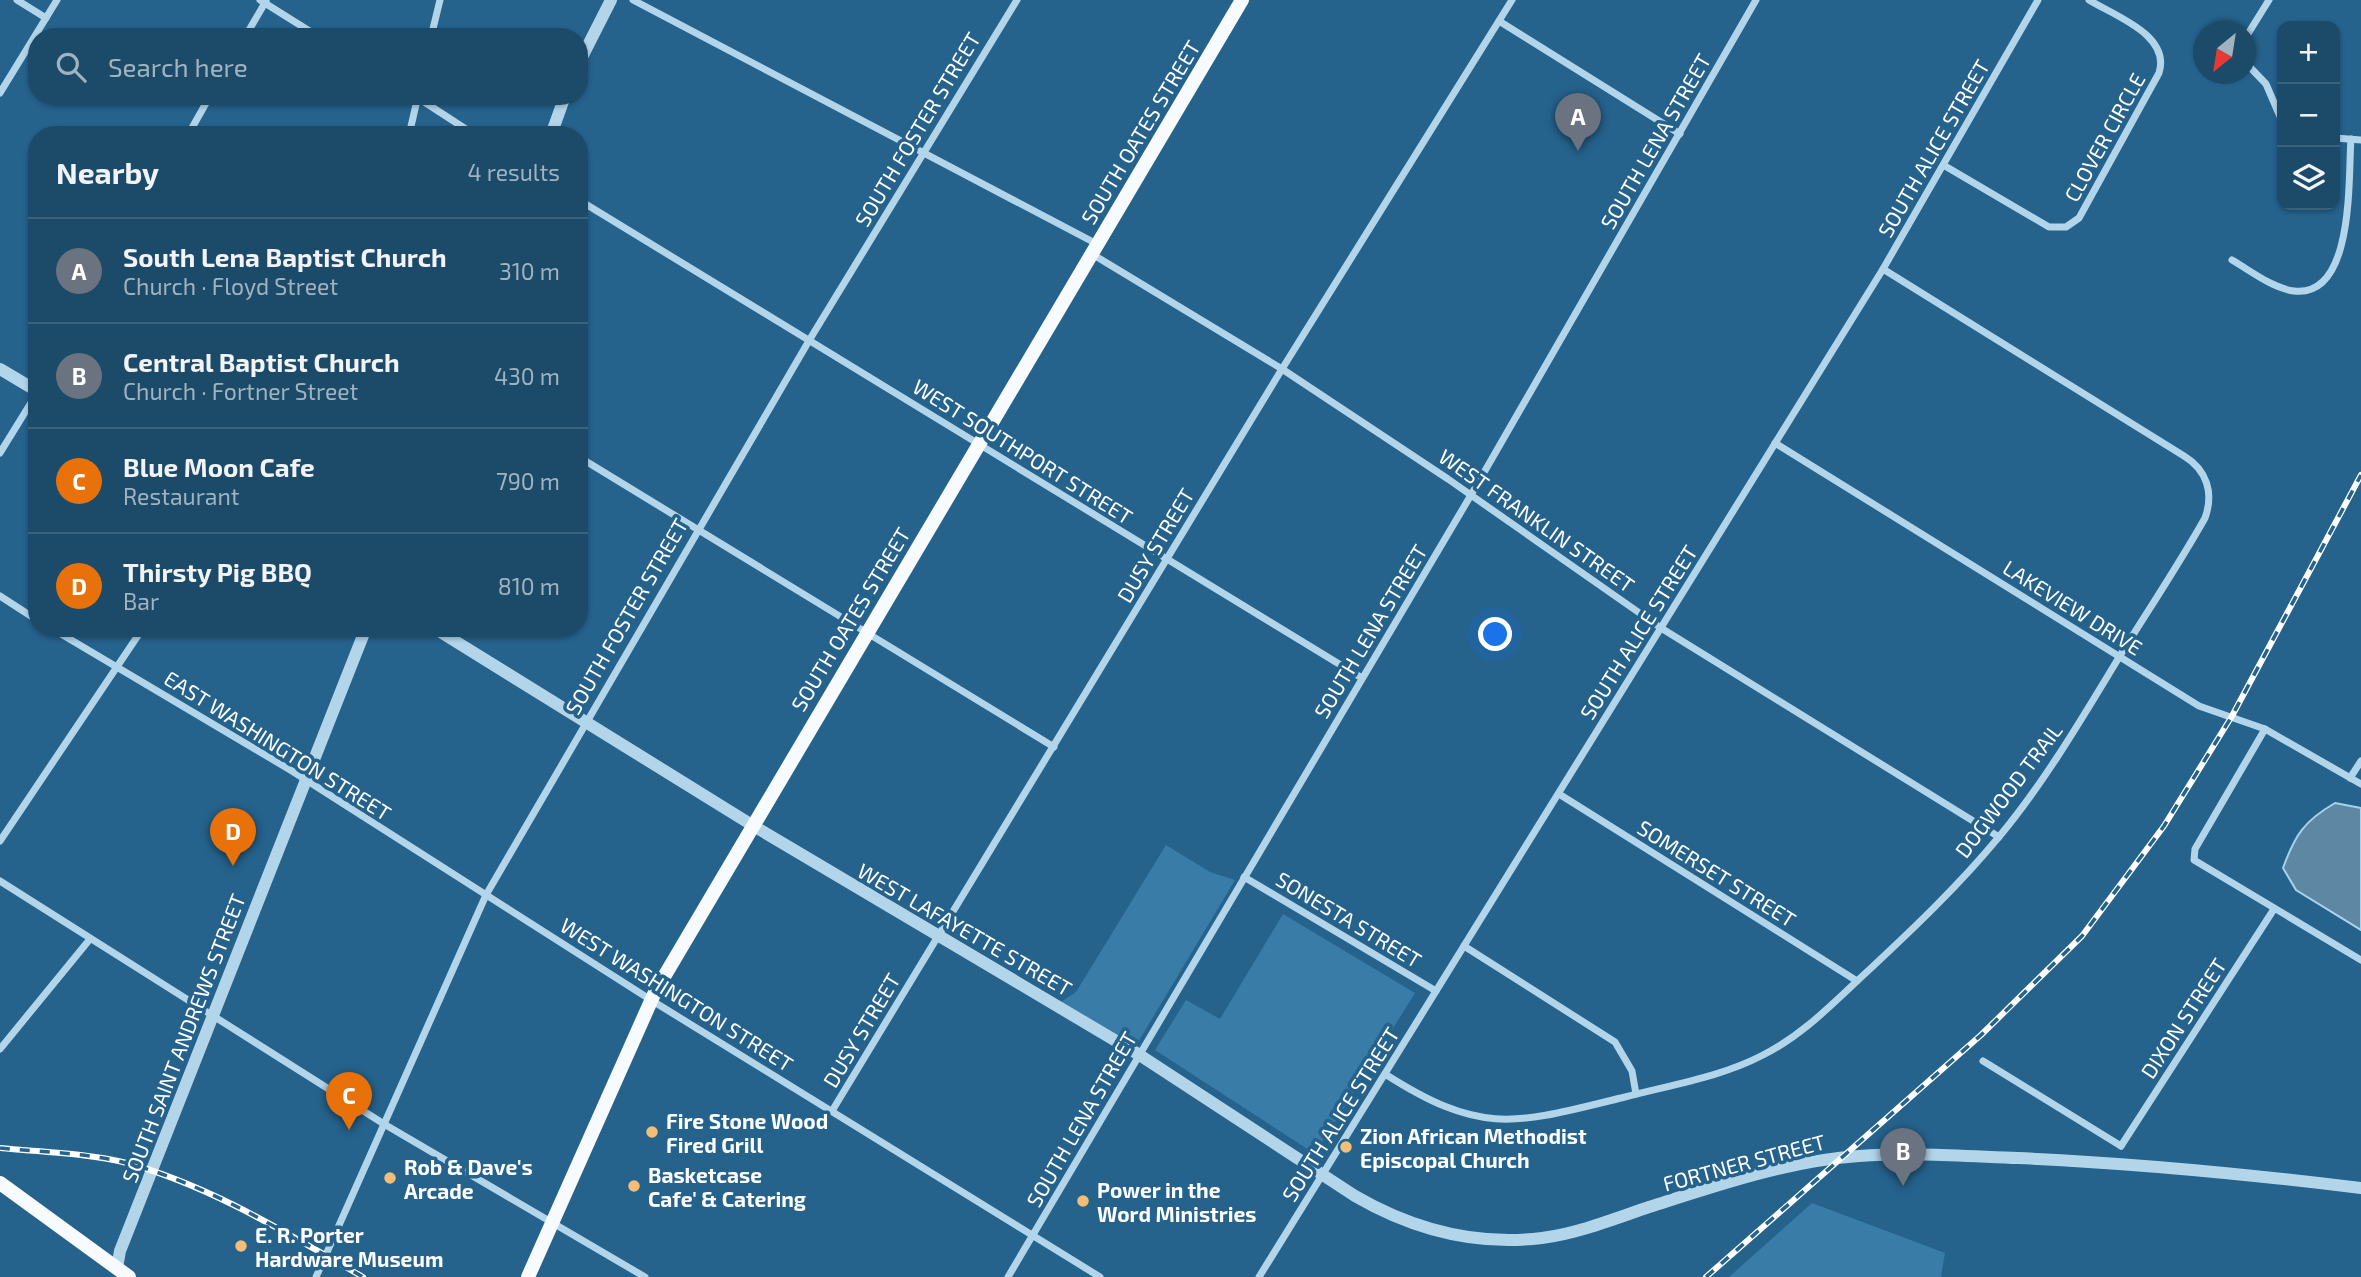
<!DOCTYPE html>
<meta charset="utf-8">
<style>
:root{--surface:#1c4a69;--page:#295471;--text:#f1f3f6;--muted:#a0b3c0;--line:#3a627d;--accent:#8bbbb9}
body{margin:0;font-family:"Exo 2",sans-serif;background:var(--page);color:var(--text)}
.controls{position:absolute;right:21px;top:21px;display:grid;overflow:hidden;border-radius:14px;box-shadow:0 2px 5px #0004}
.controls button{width:63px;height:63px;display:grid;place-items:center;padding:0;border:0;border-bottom:2px solid var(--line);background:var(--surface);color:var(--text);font:35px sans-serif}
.compass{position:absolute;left:2193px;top:21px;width:63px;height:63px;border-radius:50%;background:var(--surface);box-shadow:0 2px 5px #0004;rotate:210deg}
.you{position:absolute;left:1496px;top:635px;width:24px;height:24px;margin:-18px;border:5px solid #fff;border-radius:50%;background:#1a73e8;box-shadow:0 0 0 10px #1a73e833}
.badge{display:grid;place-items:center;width:46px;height:46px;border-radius:50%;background:var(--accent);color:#fff;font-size:23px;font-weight:700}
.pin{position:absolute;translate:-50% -58px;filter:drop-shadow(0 2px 4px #0008)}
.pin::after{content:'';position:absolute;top:37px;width:24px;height:21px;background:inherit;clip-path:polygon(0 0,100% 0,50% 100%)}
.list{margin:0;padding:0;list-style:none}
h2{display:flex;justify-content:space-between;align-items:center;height:91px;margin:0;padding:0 28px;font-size:30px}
h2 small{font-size:23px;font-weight:400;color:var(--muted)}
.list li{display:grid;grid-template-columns:46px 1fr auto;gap:21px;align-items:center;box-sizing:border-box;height:105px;padding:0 28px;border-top:2px solid var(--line)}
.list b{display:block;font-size:26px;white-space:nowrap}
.list p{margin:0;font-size:23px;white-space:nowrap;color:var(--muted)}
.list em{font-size:23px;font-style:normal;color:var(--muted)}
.icon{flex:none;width:38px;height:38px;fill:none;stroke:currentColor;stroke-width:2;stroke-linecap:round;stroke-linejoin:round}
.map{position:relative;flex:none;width:2361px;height:1277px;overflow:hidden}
.search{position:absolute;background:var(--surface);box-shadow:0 2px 5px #0004;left:28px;top:28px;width:560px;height:77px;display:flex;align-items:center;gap:18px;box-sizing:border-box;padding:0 24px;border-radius:28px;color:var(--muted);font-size:26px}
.panel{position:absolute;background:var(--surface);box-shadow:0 2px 5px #0004;left:28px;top:126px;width:560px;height:511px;border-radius:28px}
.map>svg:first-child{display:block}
.green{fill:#397ca8}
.water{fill:#5d87a3;stroke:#a8d1eb;stroke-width:2}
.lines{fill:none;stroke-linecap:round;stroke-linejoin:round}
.minor{stroke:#b3d5ea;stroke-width:7}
.tertiary{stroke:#b3d5ea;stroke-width:12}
.primary{stroke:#f7fbfe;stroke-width:14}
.rail-casing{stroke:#fff;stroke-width:6}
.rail{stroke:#25628c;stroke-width:3.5;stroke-dasharray:10;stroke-linecap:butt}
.poi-dot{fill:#f4bd78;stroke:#25628c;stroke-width:2.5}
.labels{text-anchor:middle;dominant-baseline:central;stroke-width:7;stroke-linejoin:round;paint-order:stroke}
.street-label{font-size:21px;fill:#fff;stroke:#25628c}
.poi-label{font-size:21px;font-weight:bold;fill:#fff;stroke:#25628c;text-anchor:start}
</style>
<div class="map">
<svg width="2361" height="1277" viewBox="0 0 2361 1277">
<rect width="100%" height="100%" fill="#25628c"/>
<g class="green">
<polygon points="1166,845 1210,872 1235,880 1137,1044 1133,1044 1061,1002 1076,992"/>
<polygon points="1283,914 1415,993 1315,1154 1155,1050 1186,1000 1220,1019"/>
<polygon points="1812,1203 1945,1253 1941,1277 1729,1277"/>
</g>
<path class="water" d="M2335,803L2361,808V930L2296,890L2283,868C2295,835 2304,821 2335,803Z"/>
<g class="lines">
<g class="minor">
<polyline points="17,0 46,18"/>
<polyline points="260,0 319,37"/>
<polyline points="633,0 1097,244"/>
<polyline points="1499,21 1680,134"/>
<polyline points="245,37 266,1"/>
<polyline points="431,37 440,0"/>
<polyline points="2246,37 2269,0"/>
<polyline points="2246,63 2266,84 2282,121"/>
<polyline points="0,93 57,0"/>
<polyline points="415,96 475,135"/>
<polyline points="188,135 210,96"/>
<polyline points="409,135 418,96"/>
<polyline points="2335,138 2361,140"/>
<path d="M1945,166L2049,227H2066L2079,218L2159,73C2171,35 2115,16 2089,0"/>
<polyline points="579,200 1362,678"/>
<polyline points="1092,254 1282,369 1448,479 1661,628 1999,837"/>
<path d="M2232,260C2251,271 2272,288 2294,291C2355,298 2348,177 2351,139"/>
<polyline points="1775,443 2199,706 2265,729 2361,784"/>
<polyline points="0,453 37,393"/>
<polyline points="579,457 1054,747"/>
<polyline points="0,596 37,620"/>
<polyline points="51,628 292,771 651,1000 1100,1277"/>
<polyline points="2265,729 2195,849 2194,860 2361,960"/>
<polyline points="2350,778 2361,761"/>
<polyline points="1559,794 1857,981"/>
<polyline points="0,841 143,628"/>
<polyline points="1244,877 1436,991"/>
<polyline points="0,881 384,1124 645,1277"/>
<polyline points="1464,946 1615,1042 1632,1071 1636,1094"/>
<polyline points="0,1049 90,939"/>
<polyline points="1983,1061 2121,1146"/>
<path d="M1385,1074C1482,1136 1515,1124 1621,1098C1669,1085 1719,1078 1763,1055C1805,1034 1836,1000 1870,969C1915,927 1959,885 1998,838C2044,783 2081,720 2118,659C2147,612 2178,566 2205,518C2214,493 2207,470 2184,456L1883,269"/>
<polyline points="832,1111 1282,369 1512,0"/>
<polyline points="2121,1146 2274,909"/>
<polyline points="316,1277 486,895 810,339 1017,0"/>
<polyline points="1008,1277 1471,495 1756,0"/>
<polyline points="1259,1277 1883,269 2038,0"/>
</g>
<g class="tertiary">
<polyline points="579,63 611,0"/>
<polyline points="551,135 565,96"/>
<polyline points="0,369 37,391"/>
<path d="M434,628L752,825L1138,1054L1355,1196C1412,1229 1476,1246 1542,1238C1579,1233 1614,1219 1649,1207C1718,1185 1787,1161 1859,1156C1912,1152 1965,1156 2018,1158C2133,1163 2247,1174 2361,1188"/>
<polyline points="117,1268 120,1251 366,628"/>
</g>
<g class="primary">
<polyline points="0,1183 129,1277"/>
<polyline points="528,1277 655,992 1242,0"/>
</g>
<g class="rail-casing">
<g id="rail">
<path d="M0,1148C42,1152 87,1153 127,1163C211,1186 288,1234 363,1277"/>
<polyline points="1706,1277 1981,1035 2082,936 2164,826 2232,716 2361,475"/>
</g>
</g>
<use href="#rail" class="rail"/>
</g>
<g class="poi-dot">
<circle cx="652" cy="1132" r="7"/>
<circle cx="1346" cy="1147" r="7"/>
<circle cx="390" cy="1178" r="7"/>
<circle cx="634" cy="1186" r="7"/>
<circle cx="1083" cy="1201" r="7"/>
<circle cx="241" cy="1246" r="7"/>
</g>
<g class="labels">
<g class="street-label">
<text transform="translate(917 129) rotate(-59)">SOUTH FOSTER STREET</text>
<text transform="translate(1140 132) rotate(-59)">SOUTH OATES STREET</text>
<text transform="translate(2104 137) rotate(-61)">CLOVER CIRCLE</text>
<text transform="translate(1655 141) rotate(-60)">SOUTH LENA STREET</text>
<text transform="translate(1933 148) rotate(-60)">SOUTH ALICE STREET</text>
<text transform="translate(1023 451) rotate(32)">WEST SOUTHPORT STREET</text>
<text transform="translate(1537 520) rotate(35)">WEST FRANKLIN STREET</text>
<text transform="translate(1155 545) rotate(-59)">DUSY STREET</text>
<text transform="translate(2073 607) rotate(32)">LAKEVIEW DRIVE</text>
<text transform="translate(626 616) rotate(-60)">SOUTH FOSTER STREET</text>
<text transform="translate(850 619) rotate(-59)">SOUTH OATES STREET</text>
<text transform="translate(1370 631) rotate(-59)">SOUTH LENA STREET</text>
<text transform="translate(1638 632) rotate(-58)">SOUTH ALICE STREET</text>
<text transform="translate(278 745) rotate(32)">EAST WASHINGTON STREET</text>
<text transform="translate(2008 790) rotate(-53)">DOGWOOD TRAIL</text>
<text transform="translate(1717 873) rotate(32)">SOMERSET STREET</text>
<text transform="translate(1349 919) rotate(31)">SONESTA STREET</text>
<text transform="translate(965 929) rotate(30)">WEST LAFAYETTE STREET</text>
<text transform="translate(677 994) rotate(32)">WEST WASHINGTON STREET</text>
<text transform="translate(2183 1018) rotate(-57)">DIXON STREET</text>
<text transform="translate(861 1030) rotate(-59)">DUSY STREET</text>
<text transform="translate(183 1038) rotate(-69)">SOUTH SAINT ANDREWS STREET</text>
<text transform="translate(1340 1114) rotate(-58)">SOUTH ALICE STREET</text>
<text transform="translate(1081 1119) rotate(-60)">SOUTH LENA STREET</text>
<text transform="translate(1744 1162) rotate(-15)">FORTNER STREET</text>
</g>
<g class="poi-label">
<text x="666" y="1120">Fire Stone Wood<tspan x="666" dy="24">Fired Grill</tspan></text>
<text x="1360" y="1135">Zion African Methodist<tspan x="1360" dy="24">Episcopal Church</tspan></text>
<text x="404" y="1166">Rob &amp; Dave's<tspan x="404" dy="24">Arcade</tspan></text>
<text x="648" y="1174">Basketcase<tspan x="648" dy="24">Cafe' &amp; Catering</tspan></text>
<text x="1097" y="1189">Power in the<tspan x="1097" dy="24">Word Ministries</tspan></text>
<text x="255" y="1234">E. R. Porter<tspan x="255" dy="24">Hardware Museum</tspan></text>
</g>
</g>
</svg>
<div class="controls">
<button>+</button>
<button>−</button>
<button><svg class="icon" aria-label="layers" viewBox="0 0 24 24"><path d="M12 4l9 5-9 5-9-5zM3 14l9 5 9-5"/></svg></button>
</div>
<svg class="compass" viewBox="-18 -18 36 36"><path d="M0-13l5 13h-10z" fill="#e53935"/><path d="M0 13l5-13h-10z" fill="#a0b3c0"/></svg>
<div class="you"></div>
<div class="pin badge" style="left:1578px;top:151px;background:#6b7280">A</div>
<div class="pin badge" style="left:1903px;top:1186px;background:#6b7280">B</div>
<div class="pin badge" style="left:349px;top:1130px;background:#e8710a">C</div>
<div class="pin badge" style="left:233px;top:866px;background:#e8710a">D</div>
<div class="search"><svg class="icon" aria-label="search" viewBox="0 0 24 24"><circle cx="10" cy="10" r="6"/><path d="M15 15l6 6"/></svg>Search here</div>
<section class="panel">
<h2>Nearby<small>4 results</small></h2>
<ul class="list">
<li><span class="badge" style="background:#6b7280">A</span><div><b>South Lena Baptist Church</b><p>Church · Floyd Street</p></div><em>310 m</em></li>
<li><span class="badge" style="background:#6b7280">B</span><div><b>Central Baptist Church</b><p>Church · Fortner Street</p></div><em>430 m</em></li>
<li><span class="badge" style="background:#e8710a">C</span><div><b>Blue Moon Cafe</b><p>Restaurant</p></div><em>790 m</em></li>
<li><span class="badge" style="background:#e8710a">D</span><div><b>Thirsty Pig BBQ</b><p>Bar</p></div><em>810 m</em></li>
</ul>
</section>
</div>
